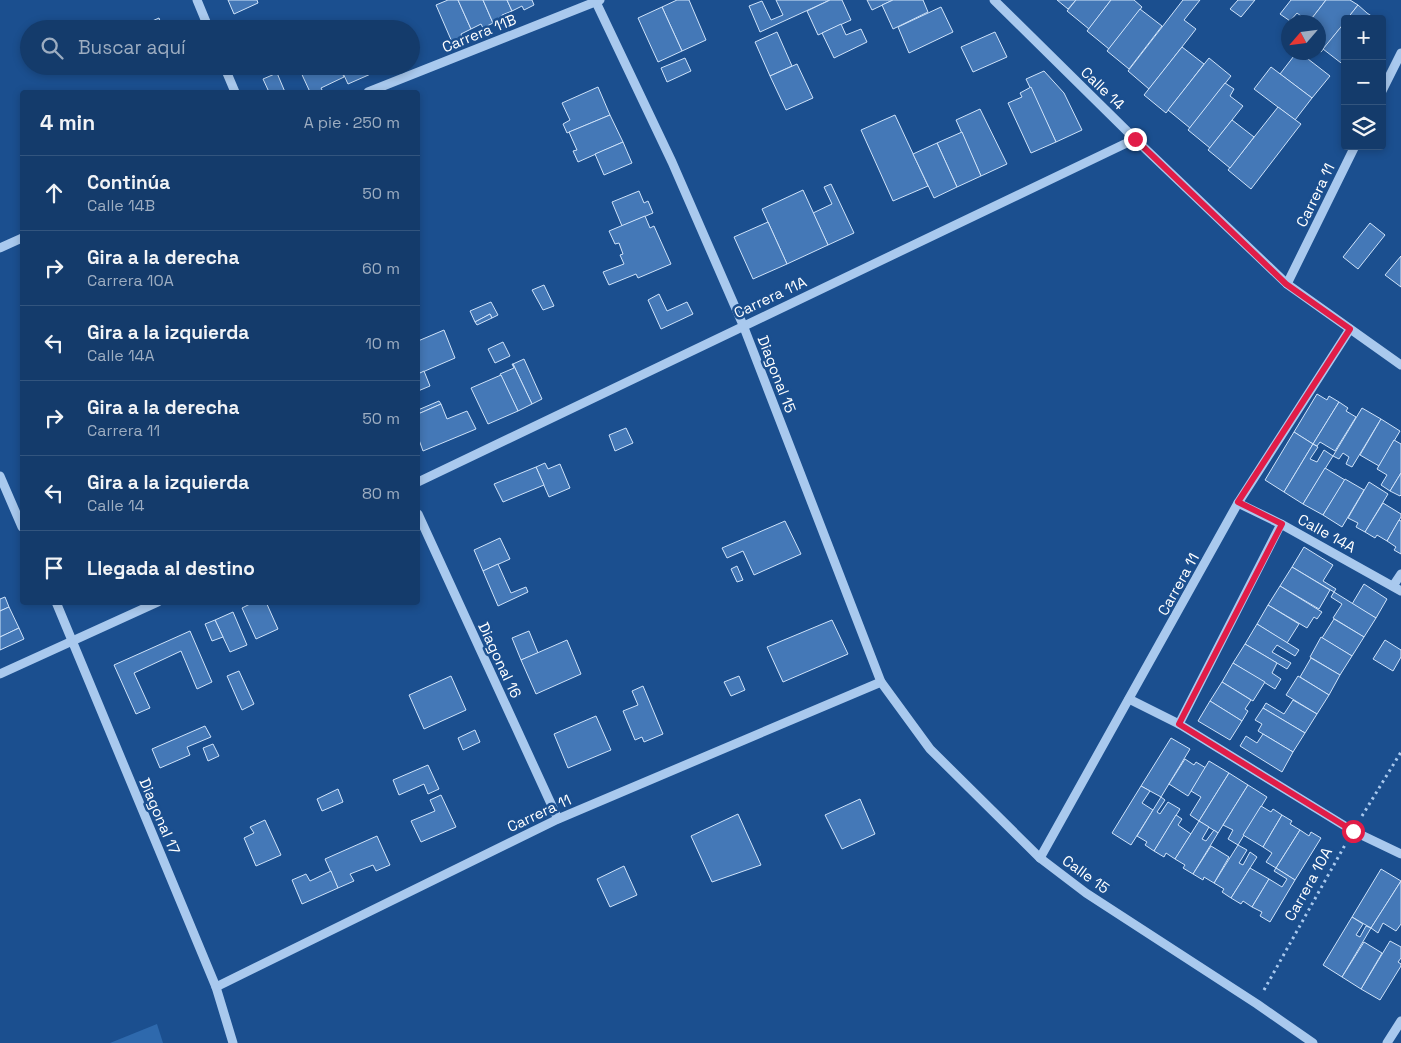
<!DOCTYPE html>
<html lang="es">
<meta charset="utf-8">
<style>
:root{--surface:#143b6b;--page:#1d4271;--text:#f1f3f6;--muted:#9dadc1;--line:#33557e}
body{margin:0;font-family:"Space Grotesk",sans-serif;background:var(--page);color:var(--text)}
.controls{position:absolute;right:15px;top:15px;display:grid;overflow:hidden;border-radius:5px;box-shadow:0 2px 8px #0003}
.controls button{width:45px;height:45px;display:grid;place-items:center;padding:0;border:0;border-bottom:1px solid var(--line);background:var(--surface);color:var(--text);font:25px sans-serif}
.compass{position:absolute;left:1281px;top:15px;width:45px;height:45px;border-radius:50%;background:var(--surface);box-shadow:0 2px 8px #0003;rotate:242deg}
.stop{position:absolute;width:15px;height:15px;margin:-11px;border:4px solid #e11d48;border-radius:50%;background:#fff}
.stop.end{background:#e11d48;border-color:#fff;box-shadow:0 1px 5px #0008}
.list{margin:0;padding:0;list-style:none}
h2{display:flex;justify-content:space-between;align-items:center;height:65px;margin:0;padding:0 20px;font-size:21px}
h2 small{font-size:16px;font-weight:400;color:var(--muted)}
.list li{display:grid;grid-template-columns:32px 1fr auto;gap:15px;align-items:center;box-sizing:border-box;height:75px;padding:0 20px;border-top:1px solid var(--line)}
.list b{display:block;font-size:19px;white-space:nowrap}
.list p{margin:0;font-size:16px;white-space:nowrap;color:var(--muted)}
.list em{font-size:16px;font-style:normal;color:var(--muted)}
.icon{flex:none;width:28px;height:28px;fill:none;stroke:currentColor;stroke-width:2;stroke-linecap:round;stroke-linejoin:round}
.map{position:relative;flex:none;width:1401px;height:1043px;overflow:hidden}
.search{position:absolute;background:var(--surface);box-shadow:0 2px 8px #0003;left:20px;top:20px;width:400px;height:55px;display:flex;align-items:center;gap:12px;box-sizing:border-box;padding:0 18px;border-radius:28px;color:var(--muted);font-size:19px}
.panel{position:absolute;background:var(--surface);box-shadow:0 2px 8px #0003;left:20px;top:90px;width:400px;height:515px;border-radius:5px}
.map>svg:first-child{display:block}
.green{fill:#2e69ad}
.building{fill:#4478b7;stroke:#cfe3fa}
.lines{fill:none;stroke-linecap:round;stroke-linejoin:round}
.path{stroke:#a9c9ee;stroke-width:3;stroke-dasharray:2.5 4;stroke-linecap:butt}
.minor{stroke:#a9c9ee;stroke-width:9}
.route{stroke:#e11d48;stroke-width:6}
.labels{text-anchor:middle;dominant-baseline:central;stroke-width:5;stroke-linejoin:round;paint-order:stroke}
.street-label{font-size:15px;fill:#fff;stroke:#1b4f8f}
</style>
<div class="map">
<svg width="1401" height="1043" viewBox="0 0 1401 1043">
<rect width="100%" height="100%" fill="#1b4f8f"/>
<polygon class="green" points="157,1024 163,1043 110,1043"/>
<g class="building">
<polygon points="228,0 257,0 258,3 234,14"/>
<polygon points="448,0 458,0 471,29 461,34 462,37 452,42 436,5"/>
<polygon points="458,0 483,0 493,23 483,28 481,24 471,29"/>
<polygon points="483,0 507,0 512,11 502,15 503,19 493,23"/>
<polygon points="507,0 532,0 534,5 524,10 522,6 512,11"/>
<polygon points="677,0 689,0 706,40 682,51 662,7"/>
<polygon points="776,0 830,0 760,32 749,6 762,1 771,20 783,15"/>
<polygon points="830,0 842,0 851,20 818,35 807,11"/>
<polygon points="867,0 893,0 872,10"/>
<polygon points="893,0 923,0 928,12 893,29 882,5"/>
<polygon points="1057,0 1076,0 1068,9"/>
<polygon points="1076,0 1111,0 1089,29 1067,11"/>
<polygon points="1111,0 1134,0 1142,7 1109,49 1087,31"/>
<polygon points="1183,0 1200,0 1184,20 1196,29 1149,89 1128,71"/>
<polygon points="1238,0 1255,0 1241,17 1230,9"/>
<polygon points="1291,0 1326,0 1309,22 1297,13 1290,21 1280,14"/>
<polygon points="1326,0 1350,0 1358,5 1347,19 1345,19 1345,22 1321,52 1318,50 1318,22 1309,22"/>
<polygon points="1358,5 1367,13 1376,19 1347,19"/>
<polygon points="662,7 682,51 658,62 638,18"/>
<polygon points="941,7 953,32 909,53 898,27"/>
<polygon points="1140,9 1162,26 1129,69 1107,51"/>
<polygon points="159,18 163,29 134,29"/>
<polygon points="1345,22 1345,66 1323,49"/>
<polygon points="841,24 846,35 861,29 867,42 834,58 822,33"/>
<polygon points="777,32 792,66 770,76 755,42"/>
<polygon points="995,32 1007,57 973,72 961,47"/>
<polygon points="1182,47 1204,64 1166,113 1144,95"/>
<polygon points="1297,52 1299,52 1330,76 1312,98 1280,74"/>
<polygon points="685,58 691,71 667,82 661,68"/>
<polygon points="1209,58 1231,76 1190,128 1168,110"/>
<polygon points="797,64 813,98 786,110 770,76"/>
<polygon points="298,66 339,66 344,77 321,88 323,92 310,92"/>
<polygon points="353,66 381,66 382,69 348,84 342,71"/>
<polygon points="1271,67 1312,98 1295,120 1254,89"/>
<polygon points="1044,71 1064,93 1082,130 1056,142 1026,79"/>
<polygon points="277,73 285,92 269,92 263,79"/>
<polygon points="1225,83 1234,89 1230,96 1243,106 1210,148 1188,130"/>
<polygon points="598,87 610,115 567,133 563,124 570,120 562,103"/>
<polygon points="1031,87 1056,142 1031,153 1008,103 1022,97 1020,93"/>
<polygon points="1278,107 1301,124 1251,189 1228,170"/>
<polygon points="980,109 1007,164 981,176 956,120"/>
<polygon points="610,115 623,142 578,162 573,151 577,150 569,132"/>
<polygon points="895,115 928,186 893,201 861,130"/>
<polygon points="1232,120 1254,137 1230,168 1208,150"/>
<polygon points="962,132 981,176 957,187 937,143"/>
<polygon points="623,142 632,163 604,175 595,154"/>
<polygon points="937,143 957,187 934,198 913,154"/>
<polygon points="831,184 854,233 828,245 813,213 832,204 824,187"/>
<polygon points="803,190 828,245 787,264 762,209"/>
<polygon points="639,191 644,203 648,201 653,213 622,226 612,202"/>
<polygon points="645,216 650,228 654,226 671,264 638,278 636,274 609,285 603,272 624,264 620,255 623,254 619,243 615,244 609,231"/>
<polygon points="768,222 787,264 753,279 734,237"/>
<polygon points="1370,223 1385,235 1358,269 1343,257"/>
<polygon points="1401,256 1401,287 1385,275"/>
<polygon points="544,285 554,306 543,310 532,290"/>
<polygon points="659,294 667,311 687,302 693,314 661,329 648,300"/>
<polygon points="491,302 498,315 492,318 490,314 475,322 470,311"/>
<polygon points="490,314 492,318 477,325 475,322"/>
<polygon points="444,330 455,358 418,374 418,341"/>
<polygon points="503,342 510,356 495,363 488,349"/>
<polygon points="524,359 542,399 532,404 513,364"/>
<polygon points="512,364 513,364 532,404 518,411 500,374 514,368"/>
<polygon points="424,371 430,386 418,391 418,374"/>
<polygon points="501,375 518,411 488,424 471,388"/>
<polygon points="1317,394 1327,400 1329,396 1339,402 1313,444 1294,432"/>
<polygon points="439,401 441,404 418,414 418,410"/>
<polygon points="1339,402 1348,408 1346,411 1356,417 1335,451 1320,442 1317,446 1313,444"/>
<polygon points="441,404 447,419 467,411 476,429 423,451 418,437 418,414"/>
<polygon points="1362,408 1381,419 1352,467 1346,464 1349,457 1343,453 1339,459 1333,456"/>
<polygon points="1381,419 1400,431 1379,466 1360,455"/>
<polygon points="626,428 633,443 615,451 609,435"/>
<polygon points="1294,432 1313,444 1284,492 1265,480"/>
<polygon points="1394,440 1401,444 1401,473 1390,491 1381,485 1387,475 1377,469"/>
<polygon points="1313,444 1318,447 1310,459 1317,462 1324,450 1333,456 1303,504 1284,492"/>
<polygon points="545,463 548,469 560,464 570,488 549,497 536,467"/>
<polygon points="536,467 544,485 503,502 494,484"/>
<polygon points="1325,468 1345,480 1323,515 1303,504"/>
<polygon points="1401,473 1401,495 1400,496 1390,491"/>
<polygon points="1345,479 1364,490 1342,527 1323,515"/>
<polygon points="1369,482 1388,494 1365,532 1356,527 1358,523 1348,518"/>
<polygon points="1383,503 1401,514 1401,517 1387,541 1377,535 1375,538 1365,532"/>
<polygon points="1399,520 1401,521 1401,554 1394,550 1396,547 1387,541"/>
<polygon points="785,521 801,554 754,575 743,551 727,558 722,548"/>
<polygon points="500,538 510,559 483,571 474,550"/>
<polygon points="1304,547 1333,565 1323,581 1336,589 1334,592 1292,567"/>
<polygon points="498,564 511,593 526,587 528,592 498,606 483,571"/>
<polygon points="737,566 743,580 737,582 731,569"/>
<polygon points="1292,567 1330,590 1319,609 1280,586"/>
<polygon points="1364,584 1387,599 1376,618 1352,604"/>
<polygon points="1280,586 1322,612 1317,619 1314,617 1307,628 1268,605"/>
<polygon points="1334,592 1376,618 1364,637 1333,618 1342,604 1331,597"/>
<polygon points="5,597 9,607 0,611 0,599"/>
<polygon points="266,602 278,629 256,639 242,608 254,602"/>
<polygon points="1268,605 1299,624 1287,643 1257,624"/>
<polygon points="9,607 19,628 0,637 0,611"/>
<polygon points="233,612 247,645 230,652 215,620"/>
<polygon points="1334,619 1364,637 1352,656 1322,638"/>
<polygon points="215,620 223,637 212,641 205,624"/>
<polygon points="832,620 848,654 783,682 767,647"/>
<polygon points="1257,624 1299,650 1295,656 1277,645 1272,652 1291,663 1287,669 1245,644"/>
<polygon points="19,628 24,639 0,650 0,637"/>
<polygon points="190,631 212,682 197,689 181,651 134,673 150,708 136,714 114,665"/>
<polygon points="529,631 538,653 521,660 512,638"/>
<polygon points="1321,637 1352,656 1340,675 1310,657"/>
<polygon points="567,640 581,674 536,694 521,660"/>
<polygon points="1385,640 1401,650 1401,657 1393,671 1373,659"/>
<polygon points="1245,644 1277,663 1272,673 1281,679 1275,689 1233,663"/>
<polygon points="1311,658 1340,675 1329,695 1300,677"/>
<polygon points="1233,663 1265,682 1253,701 1222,682"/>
<polygon points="239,671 254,704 242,710 227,676"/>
<polygon points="451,676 466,710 424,729 409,695"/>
<polygon points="739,676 745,690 731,696 724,682"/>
<polygon points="1298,676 1329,695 1317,714 1286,695"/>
<polygon points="1222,682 1251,700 1245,709 1248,711 1242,721 1210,701"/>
<polygon points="643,686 663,734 644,742 642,737 635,740 623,711 638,705 632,691"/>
<polygon points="1293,700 1317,714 1305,733 1263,708 1266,703 1284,714"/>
<polygon points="1210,701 1242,721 1230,740 1198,721"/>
<polygon points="1263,708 1305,733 1293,752 1258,731 1262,724 1255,720"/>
<polygon points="596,716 611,750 568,768 554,734"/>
<polygon points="205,726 211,737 187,747 190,755 160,768 152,749"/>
<polygon points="475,730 480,742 463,750 458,738"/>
<polygon points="1263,734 1293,752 1282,772 1240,746 1246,736 1257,743"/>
<polygon points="1171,738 1190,749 1161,797 1141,786"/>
<polygon points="213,744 219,756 208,761 203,748"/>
<polygon points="1185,759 1194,765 1196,762 1206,768 1188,796 1169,784"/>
<polygon points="1209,761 1229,773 1199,821 1190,815 1201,797 1191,791"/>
<polygon points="428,765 439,789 428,794 424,784 399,795 393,780"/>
<polygon points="1229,773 1248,785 1218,833 1199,821"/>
<polygon points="1248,785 1267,797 1238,845 1228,839 1233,830 1223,825"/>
<polygon points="1141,786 1150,791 1142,803 1153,810 1131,845 1112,833"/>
<polygon points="338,789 343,802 322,811 317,799"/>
<polygon points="441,795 456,827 421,842 411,821 435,811 430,800"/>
<polygon points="1161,797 1165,800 1157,812 1160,814 1168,802 1180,809 1154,851 1145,845 1147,842 1137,836"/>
<polygon points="860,799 875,834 842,849 825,815"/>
<polygon points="1261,806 1271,812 1273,809 1282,815 1263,847 1243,835"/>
<polygon points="738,814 761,865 712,882 691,836"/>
<polygon points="1176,815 1182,819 1178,825 1191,834 1175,859 1166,853 1164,857 1154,851"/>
<polygon points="1282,815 1292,821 1290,824 1300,830 1276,868 1266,862 1272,853 1263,847"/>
<polygon points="265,820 281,855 256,866 244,838 254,833 250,827"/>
<polygon points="1199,821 1209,827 1202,839 1206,841 1214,830 1218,833 1193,874 1183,868 1185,865 1175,859"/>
<polygon points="1300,830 1309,836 1311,832 1321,838 1295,880 1276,868"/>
<polygon points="377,836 390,865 376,871 373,865 350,874 354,881 338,888 325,859"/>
<polygon points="1238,845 1247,850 1239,863 1243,865 1250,852 1257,857 1231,898 1222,892 1224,889 1214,883"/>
<polygon points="1211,846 1229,857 1214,883 1204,877 1203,880 1193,874"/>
<polygon points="624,866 637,895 610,907 597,879"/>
<polygon points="1250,868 1269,879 1252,907 1243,901 1241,904 1231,898"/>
<polygon points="1276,868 1295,880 1270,922 1260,916 1262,912 1252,907 1269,879 1282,887 1287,879 1274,871"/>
<polygon points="1381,869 1401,881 1371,928 1352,917"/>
<polygon points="331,871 338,888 302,904 292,880 306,874 310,881"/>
<polygon points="1401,881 1401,924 1396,931 1383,923 1378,933 1371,928"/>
<polygon points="1352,917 1363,924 1356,935 1360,937 1366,926 1371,928 1342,977 1323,965"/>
<polygon points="1390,941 1401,947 1401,958 1398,962 1401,964 1401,966 1380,1000 1361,989"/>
<polygon points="1364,942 1382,953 1361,989 1342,977"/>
</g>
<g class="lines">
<g class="path">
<polyline points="1362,816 1401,752"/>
<polyline points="1264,990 1345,845"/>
</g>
<g class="minor">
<polyline points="197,0 209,29"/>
<polyline points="595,0 672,162 743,325 881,682 930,749 1040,858 1086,893 1257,1004 1313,1043"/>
<polyline points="994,0 1135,139 1287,284 1401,365"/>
<polyline points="224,66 235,92"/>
<polyline points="1382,91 1401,53"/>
<polyline points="368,92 600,0"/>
<polyline points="0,248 22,238"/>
<polyline points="1287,284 1355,146"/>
<polyline points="0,476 22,527"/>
<polyline points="418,482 1135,139"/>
<polyline points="1238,503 1281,524 1401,591"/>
<polyline points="418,514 558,819"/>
<polyline points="1393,586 1401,574"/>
<polyline points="56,602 216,987 233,1043"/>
<polyline points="0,674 158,602"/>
<polyline points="1129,699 1179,724 1353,831 1401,854"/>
<polyline points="1179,724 1281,524"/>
<polyline points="1040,858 1238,503 1350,329"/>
<polyline points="216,987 558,819 881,682"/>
<polyline points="1387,1043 1401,1021"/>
</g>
</g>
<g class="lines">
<polyline class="route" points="1135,139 1286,284 1350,329 1238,502 1282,524 1179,724 1353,831"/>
</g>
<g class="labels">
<g class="street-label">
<text transform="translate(479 33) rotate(-22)">Carrera 11B</text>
<text transform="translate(1103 88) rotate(44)">Calle 14</text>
<text transform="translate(1315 195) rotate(-64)">Carrera 11</text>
<text transform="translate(770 297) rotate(-25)">Carrera 11A</text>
<text transform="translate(777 374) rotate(69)">Diagonal 15</text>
<text transform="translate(1327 533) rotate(29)">Calle 14A</text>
<text transform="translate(1178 584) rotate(-61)">Carrera 11</text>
<text transform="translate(500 660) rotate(65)">Diagonal 16</text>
<text transform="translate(539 813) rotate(-25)">Carrera 11</text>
<text transform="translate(160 816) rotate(67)">Diagonal 17</text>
<text transform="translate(1086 874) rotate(36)">Calle 15</text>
<text transform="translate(1308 884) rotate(-61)">Carrera 10A</text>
</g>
</g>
</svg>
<div class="controls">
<button>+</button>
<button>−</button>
<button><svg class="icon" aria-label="layers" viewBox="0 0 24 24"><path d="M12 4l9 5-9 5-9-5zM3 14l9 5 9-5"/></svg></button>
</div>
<svg class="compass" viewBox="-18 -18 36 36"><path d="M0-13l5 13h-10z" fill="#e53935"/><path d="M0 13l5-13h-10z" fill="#9dadc1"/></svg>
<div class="stop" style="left:1353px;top:831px"></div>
<div class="stop end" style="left:1135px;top:139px"></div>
<div class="search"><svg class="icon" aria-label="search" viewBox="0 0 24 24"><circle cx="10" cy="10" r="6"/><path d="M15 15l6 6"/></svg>Buscar aquí</div>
<section class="panel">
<h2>4 min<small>A pie · 250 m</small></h2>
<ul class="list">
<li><svg class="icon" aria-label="ahead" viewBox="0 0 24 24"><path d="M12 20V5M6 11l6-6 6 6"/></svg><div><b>Continúa</b><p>Calle 14B</p></div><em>50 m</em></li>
<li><svg class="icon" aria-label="right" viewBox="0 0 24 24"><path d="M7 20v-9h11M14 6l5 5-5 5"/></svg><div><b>Gira a la derecha</b><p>Carrera 10A</p></div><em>60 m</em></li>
<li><svg class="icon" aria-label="left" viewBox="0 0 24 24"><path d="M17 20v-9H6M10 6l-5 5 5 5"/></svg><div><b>Gira a la izquierda</b><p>Calle 14A</p></div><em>10 m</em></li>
<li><svg class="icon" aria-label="right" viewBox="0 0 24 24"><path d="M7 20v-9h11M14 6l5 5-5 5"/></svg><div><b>Gira a la derecha</b><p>Carrera 11</p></div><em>50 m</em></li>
<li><svg class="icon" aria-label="left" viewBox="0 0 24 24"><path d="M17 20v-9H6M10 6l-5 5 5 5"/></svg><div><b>Gira a la izquierda</b><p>Calle 14</p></div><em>80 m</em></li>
<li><svg class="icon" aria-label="arrive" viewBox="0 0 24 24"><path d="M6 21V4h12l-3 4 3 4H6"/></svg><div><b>Llegada al destino</b></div></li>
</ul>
</section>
</div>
